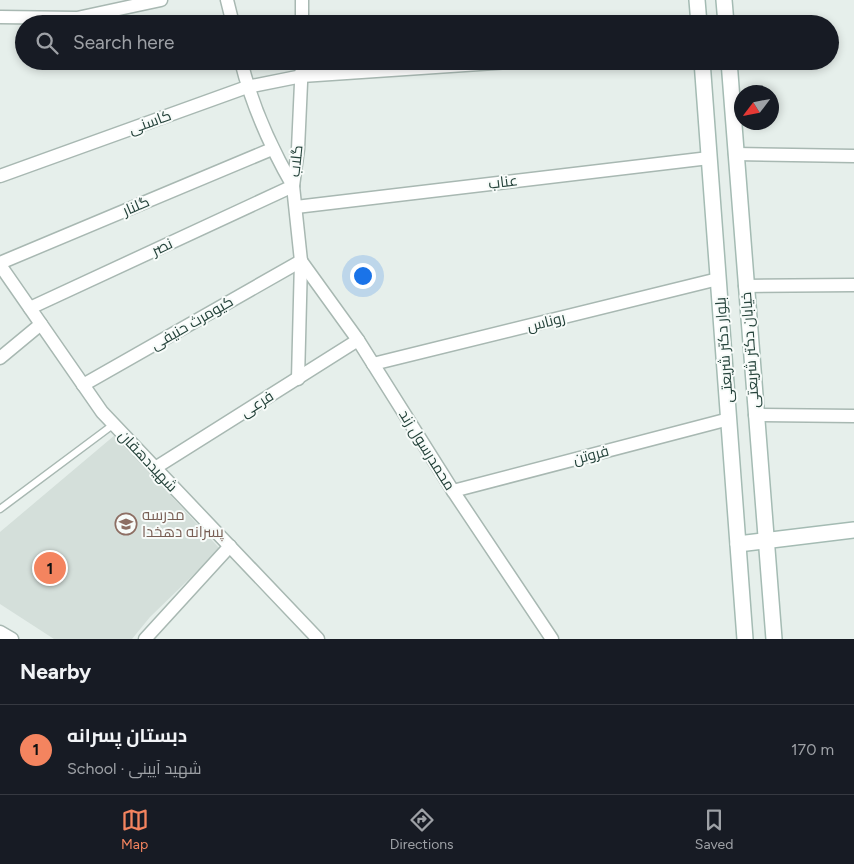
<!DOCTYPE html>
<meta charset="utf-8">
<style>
:root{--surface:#171b24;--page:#20242c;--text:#f1f3f6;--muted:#9ea1a6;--line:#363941;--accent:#f4845f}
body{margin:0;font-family:Figtree,Cairo,sans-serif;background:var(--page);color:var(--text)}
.compass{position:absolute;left:734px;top:85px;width:45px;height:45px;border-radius:50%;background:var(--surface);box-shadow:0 2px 8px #0003;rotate:238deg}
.you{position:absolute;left:362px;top:275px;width:18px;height:18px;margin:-12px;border:4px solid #fff;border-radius:50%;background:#1a73e8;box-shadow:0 0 0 8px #1a73e833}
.badge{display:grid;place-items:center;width:32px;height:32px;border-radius:50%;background:var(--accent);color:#111;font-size:16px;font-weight:700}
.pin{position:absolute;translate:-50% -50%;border:2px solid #fff;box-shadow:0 1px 5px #0006}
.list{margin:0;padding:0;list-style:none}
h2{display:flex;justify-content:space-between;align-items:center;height:65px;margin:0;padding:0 20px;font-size:21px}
h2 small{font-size:16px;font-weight:400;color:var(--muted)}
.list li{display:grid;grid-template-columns:32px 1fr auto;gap:15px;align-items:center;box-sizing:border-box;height:90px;padding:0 20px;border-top:1px solid var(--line)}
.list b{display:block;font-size:19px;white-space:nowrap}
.list p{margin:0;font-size:16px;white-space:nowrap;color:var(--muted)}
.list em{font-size:16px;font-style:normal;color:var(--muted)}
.icon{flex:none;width:28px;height:28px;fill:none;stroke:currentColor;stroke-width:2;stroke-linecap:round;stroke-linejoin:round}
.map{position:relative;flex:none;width:854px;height:639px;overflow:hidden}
.search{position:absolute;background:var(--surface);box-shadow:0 2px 8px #0003;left:15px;right:15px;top:15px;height:55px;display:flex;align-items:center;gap:12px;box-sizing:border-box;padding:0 18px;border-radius:28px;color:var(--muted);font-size:19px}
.sheet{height:155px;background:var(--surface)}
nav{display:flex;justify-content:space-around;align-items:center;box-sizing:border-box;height:70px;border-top:1px solid var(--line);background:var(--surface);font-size:14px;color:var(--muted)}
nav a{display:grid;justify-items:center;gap:2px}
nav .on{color:var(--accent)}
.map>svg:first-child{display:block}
.built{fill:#d4dfda}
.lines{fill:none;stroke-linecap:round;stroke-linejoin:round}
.service-casing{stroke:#a8b8b2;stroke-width:9}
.minor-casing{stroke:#a8b8b2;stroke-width:15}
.secondary-casing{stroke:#a4bbb3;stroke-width:18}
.service{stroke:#fff;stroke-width:6}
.minor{stroke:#fff;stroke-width:12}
.secondary{stroke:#fff;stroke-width:15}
.labels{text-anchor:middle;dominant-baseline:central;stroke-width:4;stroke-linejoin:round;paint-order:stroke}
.street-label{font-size:15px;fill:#24423a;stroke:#f7fbf9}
.education-label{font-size:15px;fill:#785e54;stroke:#f7fbf9;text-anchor:start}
</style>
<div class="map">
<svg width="854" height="639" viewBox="0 0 854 639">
<rect width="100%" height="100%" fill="#e6efeb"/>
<polygon class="built" points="115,435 220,549 150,617 132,639 54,639 0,604 0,532"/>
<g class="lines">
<g class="service-casing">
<polyline id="service" points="0,509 114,424"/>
</g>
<g class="minor-casing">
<g id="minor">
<polyline points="227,0 233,24"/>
<polyline points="0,17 77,18 161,0"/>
<polyline points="302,24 302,0"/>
<path d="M241,61C252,106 270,146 293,186"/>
<polyline points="735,154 854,156"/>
<polyline points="0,176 247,87 302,76 524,61"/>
<polyline points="296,207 709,158"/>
<polyline points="301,261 358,340 453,491 552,639"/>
<polyline points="0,263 272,149"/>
<polyline points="0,265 102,412 318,639"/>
<polyline points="745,286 854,285"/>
<polyline points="30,308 293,186"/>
<polyline points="0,358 41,324"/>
<polyline points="373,364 718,279"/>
<polyline points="298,379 301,261 293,186 298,149 302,61"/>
<polyline points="83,385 301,261"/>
<polyline points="755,415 854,416"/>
<polyline points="155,468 358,340"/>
<polyline points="453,491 729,419"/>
<polyline points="0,632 12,639"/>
<polyline points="145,639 230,546"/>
</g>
</g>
<g class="secondary-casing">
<g id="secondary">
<polyline points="697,0 699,24"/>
<polyline points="724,0 726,24"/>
<polyline points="702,61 745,639"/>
<polyline points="729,61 774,639"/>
<polyline points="738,544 854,530"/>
</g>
</g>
<use href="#service" class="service"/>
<use href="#minor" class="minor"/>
<use href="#secondary" class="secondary"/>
</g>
<defs>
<g id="school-ring" transform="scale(1.125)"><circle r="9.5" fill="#f7fbf9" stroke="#8d6e63" stroke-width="1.5"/><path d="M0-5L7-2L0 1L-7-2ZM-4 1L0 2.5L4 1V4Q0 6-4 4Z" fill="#8d6e63"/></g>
</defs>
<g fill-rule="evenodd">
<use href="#school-ring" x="126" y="524"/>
</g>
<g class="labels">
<g class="street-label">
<text transform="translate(150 122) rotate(-20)">کاسنی</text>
<text transform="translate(296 161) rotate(-84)">گلاب</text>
<text transform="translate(503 182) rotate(-7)">عناب</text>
<text transform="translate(136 206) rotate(-23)">گلنار</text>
<text transform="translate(162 247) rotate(-25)">نصر</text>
<text transform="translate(546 322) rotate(-14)">روناس</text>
<text transform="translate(192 323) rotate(-30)">کیومرث حنیفی</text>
<text transform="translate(724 350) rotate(-94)">بلوار دکتر شریعتی</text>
<text transform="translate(750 350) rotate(-94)">خیابان دکتر شریعتی</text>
<text transform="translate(257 404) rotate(-32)">فرعی</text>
<text transform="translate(427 450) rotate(58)">محمدرسول زند</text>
<text transform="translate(591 455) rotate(-15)">فروتن</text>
<text transform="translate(148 461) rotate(47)">شهیددهقان</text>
</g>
<g class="education-label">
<text x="142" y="515">مدرسه<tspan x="142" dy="17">پسرانه دهخدا</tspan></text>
</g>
</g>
</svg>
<svg class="compass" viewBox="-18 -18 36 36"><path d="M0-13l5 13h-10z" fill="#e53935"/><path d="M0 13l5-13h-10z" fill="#9ea1a6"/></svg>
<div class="you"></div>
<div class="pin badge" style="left:50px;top:568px">1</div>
<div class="search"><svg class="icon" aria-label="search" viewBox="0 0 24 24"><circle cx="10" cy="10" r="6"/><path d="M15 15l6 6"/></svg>Search here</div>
</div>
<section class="sheet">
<h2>Nearby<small></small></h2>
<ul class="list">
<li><span class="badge">1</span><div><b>دبستان پسرانه</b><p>School · شهید آیینی</p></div><em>170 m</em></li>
</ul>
</section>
<nav>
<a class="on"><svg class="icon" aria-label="map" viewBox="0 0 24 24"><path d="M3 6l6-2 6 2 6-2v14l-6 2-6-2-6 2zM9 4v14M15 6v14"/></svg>Map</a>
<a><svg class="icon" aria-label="directions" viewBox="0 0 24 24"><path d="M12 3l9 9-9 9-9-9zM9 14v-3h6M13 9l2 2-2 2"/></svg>Directions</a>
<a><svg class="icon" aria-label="saved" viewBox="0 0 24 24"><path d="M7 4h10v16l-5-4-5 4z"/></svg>Saved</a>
</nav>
